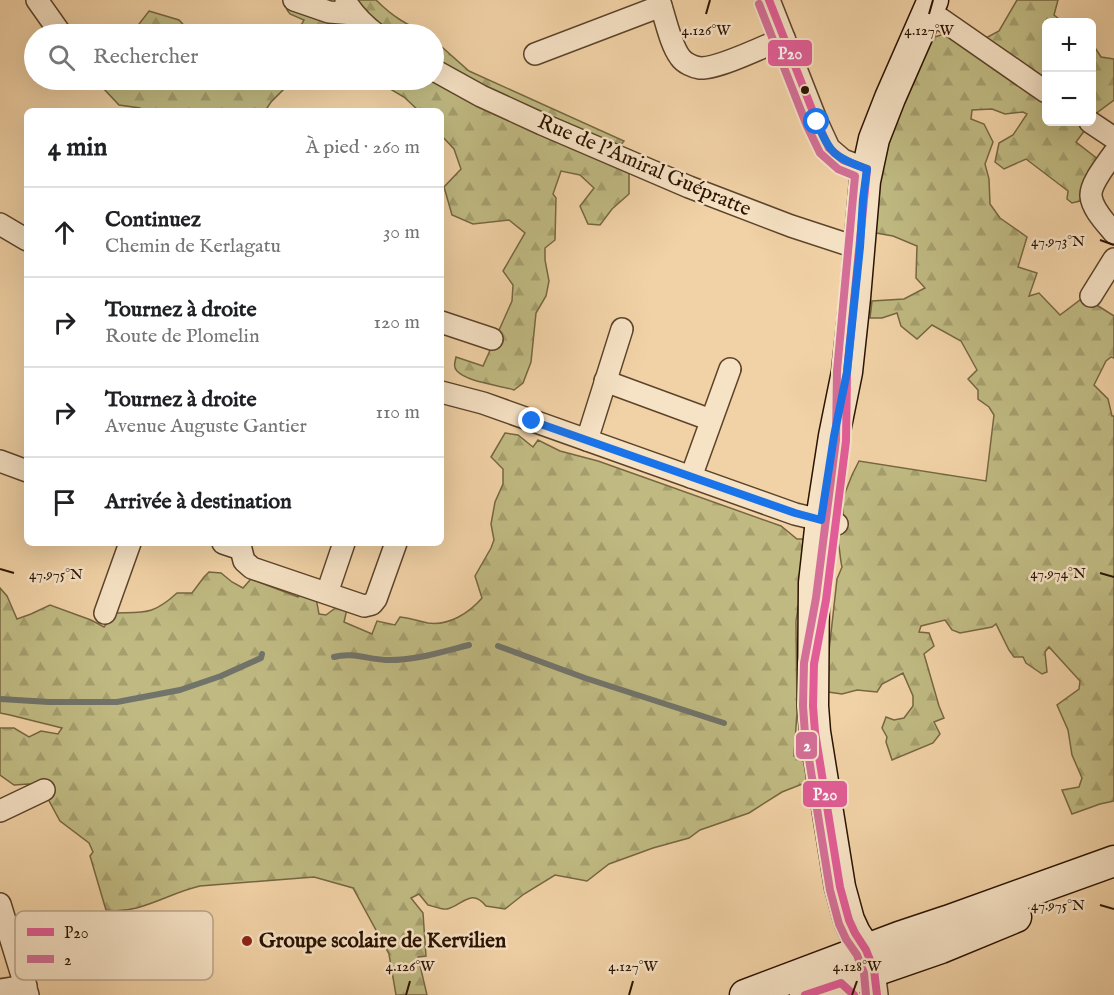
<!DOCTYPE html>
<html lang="fr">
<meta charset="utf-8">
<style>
:root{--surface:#fff;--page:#f6f6f6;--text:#202124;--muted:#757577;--line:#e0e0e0}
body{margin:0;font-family:"IM FELL English",serif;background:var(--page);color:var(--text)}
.controls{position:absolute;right:18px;top:18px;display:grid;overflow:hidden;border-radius:9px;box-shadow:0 6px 24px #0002}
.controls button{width:54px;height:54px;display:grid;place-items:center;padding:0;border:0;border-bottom:2px solid var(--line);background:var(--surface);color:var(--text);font:30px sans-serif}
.stop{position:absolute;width:18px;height:18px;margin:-14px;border:4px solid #1a73e8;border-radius:50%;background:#fff}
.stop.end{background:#1a73e8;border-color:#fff;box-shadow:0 2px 6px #0008}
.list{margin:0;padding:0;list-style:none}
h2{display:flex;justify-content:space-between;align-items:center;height:78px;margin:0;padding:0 24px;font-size:26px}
h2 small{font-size:20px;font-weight:400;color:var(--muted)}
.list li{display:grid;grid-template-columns:39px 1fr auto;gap:18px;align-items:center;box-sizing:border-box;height:90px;padding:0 24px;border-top:2px solid var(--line)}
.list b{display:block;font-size:22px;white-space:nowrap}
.list p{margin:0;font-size:20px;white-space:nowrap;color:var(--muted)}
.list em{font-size:20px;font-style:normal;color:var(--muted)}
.icon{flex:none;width:33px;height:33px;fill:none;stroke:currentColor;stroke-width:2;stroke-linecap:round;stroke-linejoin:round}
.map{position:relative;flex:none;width:1114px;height:995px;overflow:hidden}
.search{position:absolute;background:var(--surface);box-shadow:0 6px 24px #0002;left:24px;top:24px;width:420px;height:66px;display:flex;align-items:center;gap:15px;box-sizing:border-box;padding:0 21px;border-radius:33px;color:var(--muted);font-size:22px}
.panel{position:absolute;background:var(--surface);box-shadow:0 6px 24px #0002;left:24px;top:108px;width:420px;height:438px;border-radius:9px}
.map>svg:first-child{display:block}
.forest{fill:url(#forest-firs);stroke:#766641;stroke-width:1.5}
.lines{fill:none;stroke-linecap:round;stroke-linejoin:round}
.stream{stroke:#71746b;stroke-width:6}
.street-casing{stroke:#5c432a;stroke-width:24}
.secondary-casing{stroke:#2b1300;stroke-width:33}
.street{stroke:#f6e2c5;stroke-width:21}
.secondary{stroke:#f6e2c5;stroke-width:30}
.bus-1-casing{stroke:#f6e2c5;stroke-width:12}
.bus-2-casing{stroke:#f6e2c5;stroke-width:12}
.bus-1{stroke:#e25d97;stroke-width:8}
.bus-2{stroke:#d46f97;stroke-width:8}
.route{stroke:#1a73e8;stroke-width:8}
.ticks{fill:none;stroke:#2b1300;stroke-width:2}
.bus-dot{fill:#2b1300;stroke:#f6e2c5;stroke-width:2}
.poi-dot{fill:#8f2418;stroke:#f6e2c5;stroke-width:2}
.labels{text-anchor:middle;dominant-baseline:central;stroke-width:5;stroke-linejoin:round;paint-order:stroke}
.street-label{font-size:21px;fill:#2b1300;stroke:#f6e2c5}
.poi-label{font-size:21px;font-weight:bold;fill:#2b1300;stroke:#f6e2c5;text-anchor:start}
.key{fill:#f6e2c5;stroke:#b9a48a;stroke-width:1.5}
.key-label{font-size:16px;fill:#2b1300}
.ticks-label{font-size:15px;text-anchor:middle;fill:#2b1300;stroke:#f6e2c5;stroke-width:5;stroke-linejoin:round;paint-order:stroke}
.line-badge{stroke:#f6e2c5;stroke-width:2}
.badge-label{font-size:16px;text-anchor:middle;font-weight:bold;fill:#fff}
</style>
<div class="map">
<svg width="1114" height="995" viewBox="0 0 1114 995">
<defs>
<pattern id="forest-firs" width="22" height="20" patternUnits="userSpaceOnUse" patternTransform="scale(1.5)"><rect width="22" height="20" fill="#c0ba82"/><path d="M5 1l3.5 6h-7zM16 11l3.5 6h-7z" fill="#a59f6e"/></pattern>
</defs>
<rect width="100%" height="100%" fill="#f1d2a6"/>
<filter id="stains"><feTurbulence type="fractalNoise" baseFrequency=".00333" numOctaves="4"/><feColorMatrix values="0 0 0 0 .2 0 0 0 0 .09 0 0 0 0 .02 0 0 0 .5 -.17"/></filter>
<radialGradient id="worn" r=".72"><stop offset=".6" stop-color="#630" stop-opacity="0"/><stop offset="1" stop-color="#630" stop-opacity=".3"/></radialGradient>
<g class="forest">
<path d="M353,0H376C393,17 407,25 428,34H296L304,20L290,14L287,10L290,4L319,12L342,29Z"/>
<path d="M1017,0H1058L1054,15L1063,22H1046V122H1091L1076,142L1099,160L1084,200L1072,203L1067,199L1068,191L1026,159L1004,169L995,162L999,143L1013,135L1027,114L1023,112L1005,114L992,109L972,110L971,119L984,124L993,142L985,164L989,179L990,204L1000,218L1027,237L1018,267L1037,273L1029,296L1039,293L1060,315L1084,297L1114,316V358L1111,357L1106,361L1094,385L1108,399L1112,416H1114V801L1100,804L1072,814L1062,790L1079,787L1082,778L1072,755L1068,730L1057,705L1079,689L1080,681L1049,647L1045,652L1047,672L1042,674L1026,663L1023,657H1014L1009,650L996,624L992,627L960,633L952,630L945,620L921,626L919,632L929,633L934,646L924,654L939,706L944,718L934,722L940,734L933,743L892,760L886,742L887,737L882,728L886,717L894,720L904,718L913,706V696L903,673L882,684L877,692L857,690L842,694L828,692L825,687L837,579L842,567C839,555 841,544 834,535L843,520V498L852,475L859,461L986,481L994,415L989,407L978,399V390L968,379L977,370L961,341L932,325L917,339L901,326L897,313L882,318H870L872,301L904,299L925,288L916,278L917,246L893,236L876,233L871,224L874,180L916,49L935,37L950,32L986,38L999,31Z"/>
<polygon points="149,11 179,20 191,33 197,34 136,34 139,24"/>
<path d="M434,40L469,71L624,141L609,159L629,168V194L612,209L600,225L588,224L580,206L594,188L580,175L561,171L553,194L556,198L555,240L545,248V260L549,281L546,296L536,313L531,362L523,383L514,390C499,385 467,382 457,371C453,367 455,362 456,357L483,366L512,301L513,285L503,271L525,233L509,220L473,224L452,215L444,187L461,169L454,149L441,135V111H419L404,97L375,80H434Z"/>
<polygon points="1092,43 1101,57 1114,59 1114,100 1098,112 1092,121"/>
<polygon points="110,80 293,80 271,102 265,111 144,111 140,108 119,105 103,88"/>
<path d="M505,433L518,435L533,447L538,440L560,451L598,461L781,526L797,539H802L808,545L796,621L797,712L794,756L810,765L805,783L782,792L749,813L700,830L689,838L653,848L609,864L587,881L555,875L524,894L505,909L486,906C471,887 462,906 447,909C442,910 433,906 428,905L419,894L411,898L423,913L426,956L418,957L427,995H396L389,954L353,888L314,877L200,886C168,893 139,915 106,910L90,856L93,852L89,843L60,821L42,788L29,784L14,785L0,775V728H14L29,737L41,731L58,734L62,728L10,715L0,713V588L7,596L17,619L31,614L50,605L91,620L104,627L115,613C145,612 153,615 177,593H192L204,577L209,572L221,573L232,582L243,588L251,579L298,597L300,592L316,598L319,614L326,615L338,606L347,609L344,622L372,634L377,621L395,625L400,617C409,618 419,621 428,623C449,626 469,613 482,598L475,576L491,548L494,540L491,524L495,502L503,484V469L491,457Z"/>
</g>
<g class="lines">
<g class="stream">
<polyline points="498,646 585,678 724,723"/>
<path d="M334,657C351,652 368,659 385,660C414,661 441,652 469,645"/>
<polyline points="0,699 49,702 117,702 180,690 221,676 261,658 262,654"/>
</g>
<g class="street-casing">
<g id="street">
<polyline points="37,0 61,34"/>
<polyline points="294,0 329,12 354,14"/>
<path d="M659,0C665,16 670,44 680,57C684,63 693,67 700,68C718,69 765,46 784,38"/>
<polyline points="769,0 817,122 829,148 843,160 867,169"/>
<path d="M346,2C354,15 364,25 376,34"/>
<polyline points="928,10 1046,92"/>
<polyline points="535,54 661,6"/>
<polyline points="434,70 481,96 542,124 689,187 791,226 849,245 860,247"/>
<polyline points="1090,122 1114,138"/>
<path d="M1114,153C1107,163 1090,184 1091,196C1092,209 1106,223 1114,233"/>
<polyline points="0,224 27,240"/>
<polyline points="1091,296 1114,259"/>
<polyline points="441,322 492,339"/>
<polyline points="605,381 711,420"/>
<polyline points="441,392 483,403 795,514 837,524"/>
<polyline points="587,440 622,329"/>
<polyline points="0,461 27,471"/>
<polyline points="691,477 730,369"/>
<polyline points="223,543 241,549 244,561 252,568 364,606 372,604 376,599 396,543"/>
<polyline points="327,593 344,543"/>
<polyline points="105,613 130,543"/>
<polyline points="0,811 44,790"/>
<polyline points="0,904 28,995"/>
<polyline points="874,970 877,995"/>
<polyline points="0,990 26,986"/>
</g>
</g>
<g class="secondary-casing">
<g id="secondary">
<polyline points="874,970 866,950 855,933 849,920 840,887 815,732 813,706 814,583 821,520 834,436 847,372 855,298 865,181 874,139 890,98 933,0"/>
<polyline points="745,995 899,937 947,921 1114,861"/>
<polyline points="805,995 941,948 1016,917"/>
</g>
</g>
<use href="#street" class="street"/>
<use href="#secondary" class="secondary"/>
<g class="bus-1-casing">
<g id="bus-1">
<polyline points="769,0 817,122 829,148 843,160 867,169"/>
<polyline points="867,169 847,372 846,441 826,600 814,664 813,706 815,732 840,887 849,920 855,933 866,950 874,970 877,995"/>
<polyline points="805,995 841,983 854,995"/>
</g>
</g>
<g class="bus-2-casing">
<polyline id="bus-2" points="759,4 807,126 820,153 838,169 855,176 837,371 836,440 816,598 804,663 803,706 805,734 830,890 839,924 846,939 857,955 864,973 866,995"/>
</g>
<use href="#bus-1" class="bus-1"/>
<use href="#bus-2" class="bus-2"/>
</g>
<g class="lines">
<path class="route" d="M532,421L795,513L821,520L834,436L847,372L860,247L863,199L867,169C834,157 830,154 817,122"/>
</g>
<path class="ticks" d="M706,14L710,0M929,14L933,0M1100,240L1114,245M0,569L14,573M1100,573L1114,577M1100,905L1114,909M406,995L410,981M629,995L633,981M852,995L857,981"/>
<circle class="bus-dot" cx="805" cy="90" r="5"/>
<circle class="poi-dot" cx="247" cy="941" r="6"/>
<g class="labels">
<g class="street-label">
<text transform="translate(644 166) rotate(23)">Rue de l'Amiral Guépratte</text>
</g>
<g class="poi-label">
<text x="259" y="941">Groupe scolaire de Kervilien</text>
</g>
</g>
<rect x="15" y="911" width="198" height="69" rx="9" class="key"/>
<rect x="27" y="928" width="27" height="8" fill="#e25d97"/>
<rect x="27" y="955" width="27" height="8" fill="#d46f97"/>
<g class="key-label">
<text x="64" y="938">P20</text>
<text x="64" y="965">2</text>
</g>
<g class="ticks-label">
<text x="706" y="35">4.126°W</text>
<text x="929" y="35">4.127°W</text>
<text x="1058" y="246">47.973°N</text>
<text x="1058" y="578">47.974°N</text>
<text x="56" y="579">47.975°N</text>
<text x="1058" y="910">47.975°N</text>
<text x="410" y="971">4.126°W</text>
<text x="633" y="971">4.127°W</text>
<text x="857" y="971">4.128°W</text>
</g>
<g class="line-badge">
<rect x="767" y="39" width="46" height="28" rx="6" fill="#e25d97"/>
<rect x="795" y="731" width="23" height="29" rx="6" fill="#d46f97"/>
<rect x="802" y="780" width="46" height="28" rx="6" fill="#e25d97"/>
</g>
<g class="badge-label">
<text x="790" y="59">P20</text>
<text x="807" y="751">2</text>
<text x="825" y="800">P20</text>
</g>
<rect width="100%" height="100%" filter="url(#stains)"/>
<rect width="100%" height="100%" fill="url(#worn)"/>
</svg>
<div class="controls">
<button>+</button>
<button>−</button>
</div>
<div class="stop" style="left:817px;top:122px"></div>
<div class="stop end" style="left:532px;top:421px"></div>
<div class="search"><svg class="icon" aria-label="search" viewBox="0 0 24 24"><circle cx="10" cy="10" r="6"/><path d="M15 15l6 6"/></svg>Rechercher</div>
<section class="panel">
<h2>4 min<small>À pied · 260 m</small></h2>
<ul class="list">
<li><svg class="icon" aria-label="ahead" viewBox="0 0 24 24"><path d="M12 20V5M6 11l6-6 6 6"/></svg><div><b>Continuez</b><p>Chemin de Kerlagatu</p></div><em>30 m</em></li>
<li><svg class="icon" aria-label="right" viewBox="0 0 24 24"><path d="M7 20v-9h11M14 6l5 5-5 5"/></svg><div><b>Tournez à droite</b><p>Route de Plomelin</p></div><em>120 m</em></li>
<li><svg class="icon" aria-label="right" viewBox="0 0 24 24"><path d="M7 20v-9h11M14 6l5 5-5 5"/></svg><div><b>Tournez à droite</b><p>Avenue Auguste Gantier</p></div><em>110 m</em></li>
<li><svg class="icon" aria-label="arrive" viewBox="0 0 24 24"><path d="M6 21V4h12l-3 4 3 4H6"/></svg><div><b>Arrivée à destination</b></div></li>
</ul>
</section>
</div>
